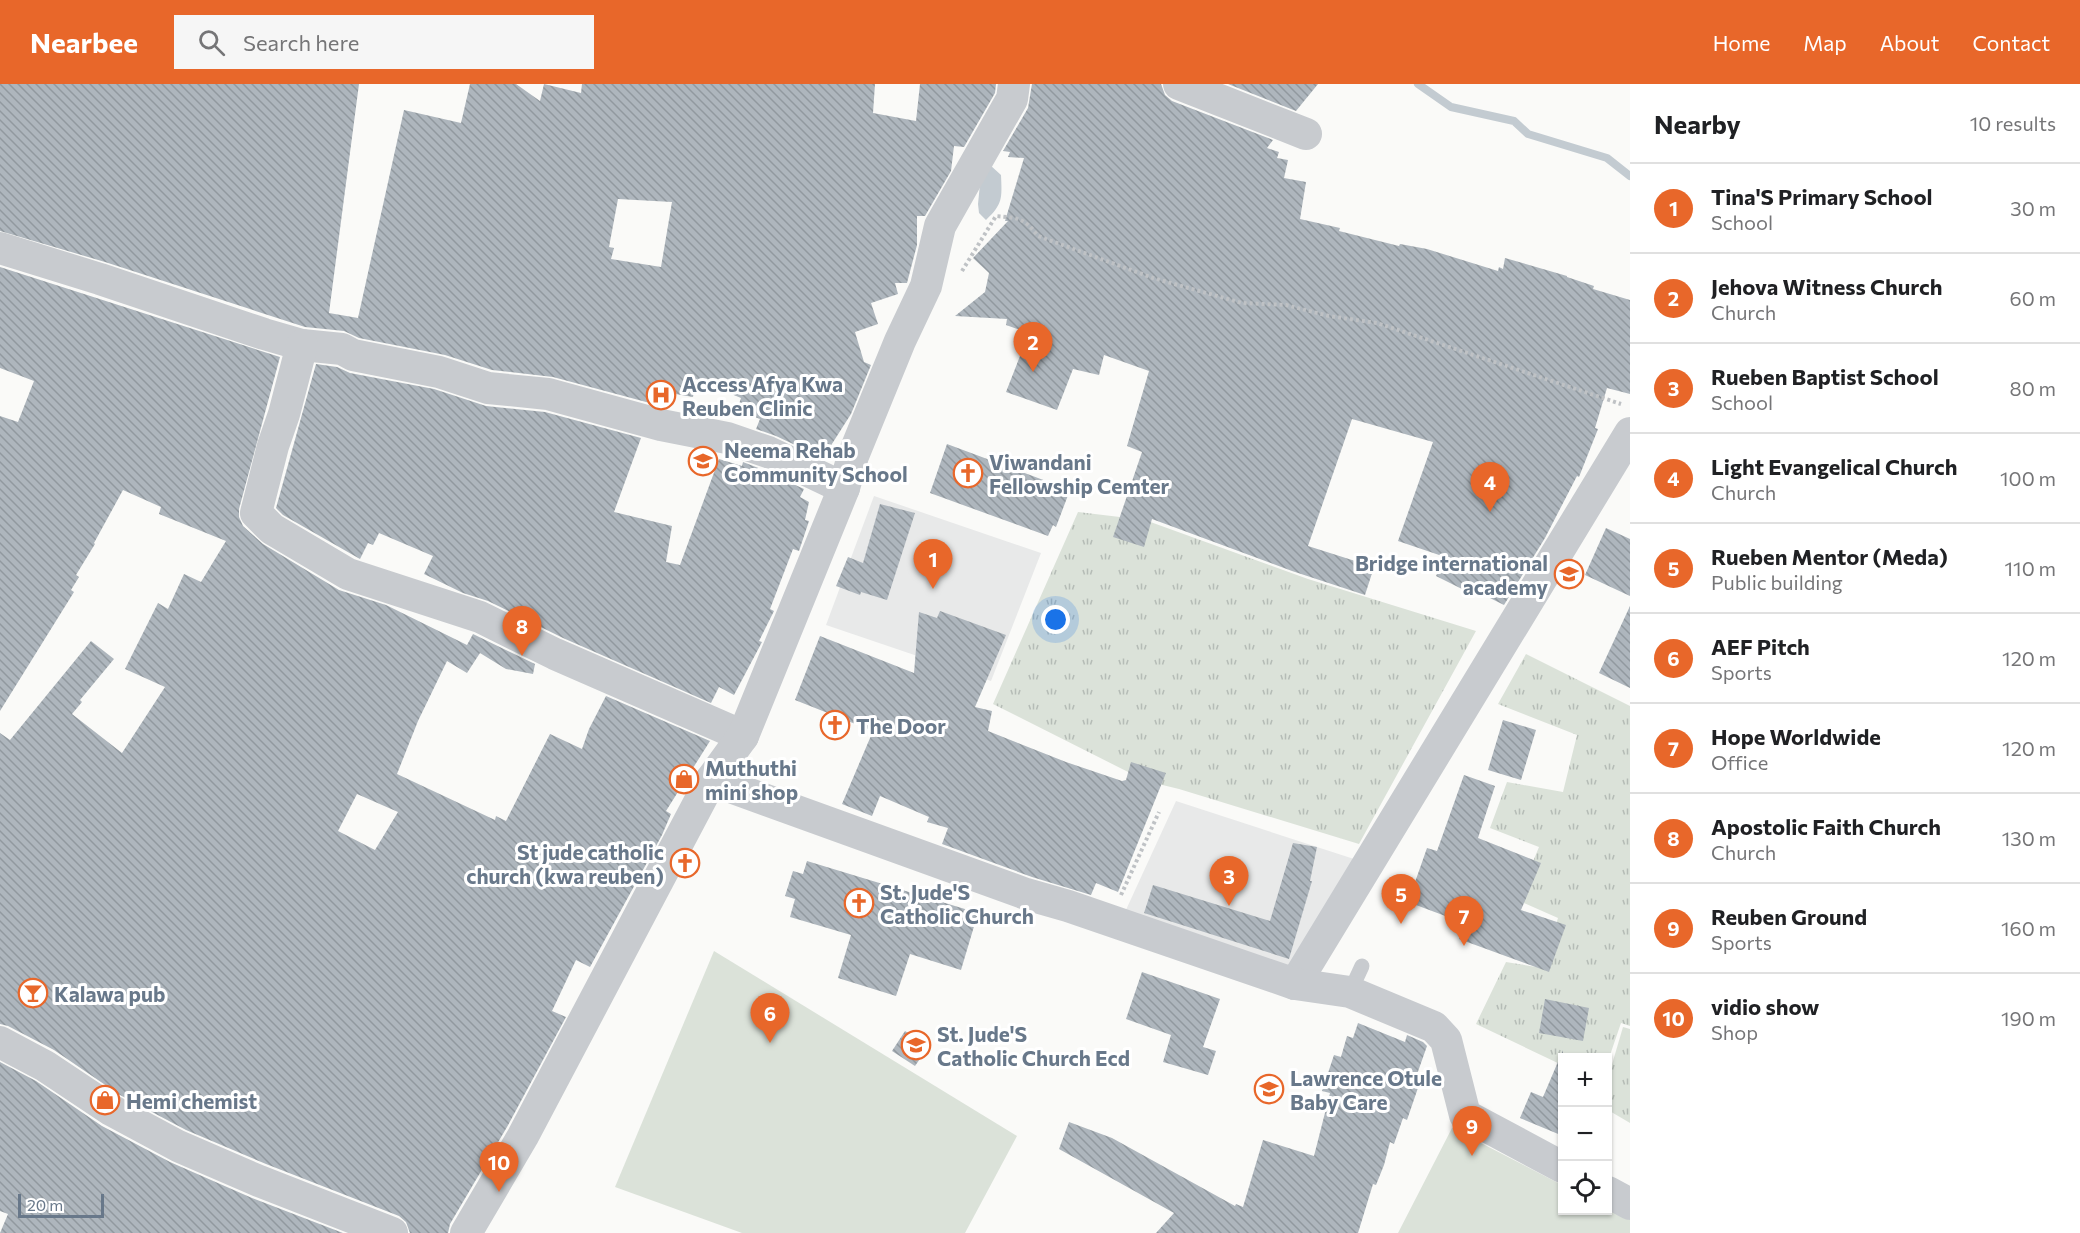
<!DOCTYPE html>
<meta charset="utf-8">
<style>
:root{--surface:#fff;--page:#f6f6f6;--text:#202124;--muted:#757577;--line:#e0e0e0;--accent:#e8672a}
body{margin:0;font-family:Commissioner,sans-serif;background:var(--page);color:var(--text)}
.controls{position:absolute;right:18px;bottom:18px;display:grid;overflow:hidden;border-radius:0px;box-shadow:0 2px 4px #0004}
.controls button{width:54px;height:54px;display:grid;place-items:center;padding:0;border:0;border-bottom:2px solid var(--line);background:var(--surface);color:var(--text);font:30px sans-serif}
.scale{position:absolute;left:18px;bottom:15px;width:86px;box-sizing:border-box;padding-left:6px;border:3px solid #68788a;border-top:0;font-size:16px;line-height:21px;white-space:nowrap;color:#68788a;-webkit-text-stroke:4px #fff;paint-order:stroke}
.you{position:absolute;left:1056px;top:536px;width:21px;height:21px;margin:-15px;border:4px solid #fff;border-radius:50%;background:#1a73e8;box-shadow:0 0 0 9px #1a73e833}
.badge{display:grid;place-items:center;width:39px;height:39px;border-radius:50%;background:var(--accent);color:#fff;font-size:20px;font-weight:700}
.pin{position:absolute;translate:-50% -50px;filter:drop-shadow(0 2px 3px #0008)}
.pin::after{content:'';position:absolute;top:32px;width:21px;height:18px;background:inherit;clip-path:polygon(0 0,100% 0,50% 100%)}
.list{margin:0;padding:0;list-style:none}
h2{display:flex;justify-content:space-between;align-items:center;height:78px;margin:0;padding:0 24px;font-size:26px}
h2 small{font-size:20px;font-weight:400;color:var(--muted)}
.list li{display:grid;grid-template-columns:39px 1fr auto;gap:18px;align-items:center;box-sizing:border-box;height:90px;padding:0 24px;border-top:2px solid var(--line)}
.list b{display:block;font-size:22px;white-space:nowrap}
.list p{margin:0;font-size:20px;white-space:nowrap;color:var(--muted)}
.list em{font-size:20px;font-style:normal;color:var(--muted)}
.icon{flex:none;width:33px;height:33px;fill:none;stroke:currentColor;stroke-width:2;stroke-linecap:round;stroke-linejoin:round}
.map{position:relative;flex:none;width:1630px;height:1149px;overflow:hidden}
header{display:flex;align-items:center;gap:36px;box-sizing:border-box;height:84px;padding:0 30px;background:var(--accent);color:#fff}
header strong{font-size:28px}
nav{display:flex;gap:33px;margin-inline-start:auto;font-size:21px}
.search{width:420px;height:54px;background:var(--page);display:flex;align-items:center;gap:15px;box-sizing:border-box;padding:0 21px;border-radius:0px;color:var(--muted);font-size:22px}
main{display:flex}
aside{flex:1;background:var(--surface)}
.map>svg:first-child{display:block}
.built{fill:#e8e9e9}
.grass{fill:url(#grass-tufts)}
.green{fill:#dbe2d9}
.water{fill:#c3cbd1}
.lines{fill:none;stroke-linecap:round;stroke-linejoin:round}
.stream{stroke:#c3cbd1;stroke-width:8}
.building{fill:url(#building-back-hatch);fill-rule:evenodd}
.path{stroke:#bfc2c5;stroke-width:4;stroke-dasharray:3 3;stroke-linecap:butt}
.lane{stroke:#c8cbcf;stroke-width:15}
.street{stroke:#c8cbcf;stroke-width:32}
.labels{text-anchor:middle;dominant-baseline:central;stroke-width:6;stroke-linejoin:round;paint-order:stroke}
.poi-label{font-size:21px;font-weight:bold;fill:#68788a;stroke:#fff;text-anchor:start}
</style>
<header>
<strong>Nearbee</strong>
<div class="search"><svg class="icon" aria-label="search" viewBox="0 0 24 24"><circle cx="10" cy="10" r="6"/><path d="M15 15l6 6"/></svg>Search here</div>
<nav><a>Home</a><a>Map</a><a>About</a><a>Contact</a></nav>
</header>
<main>
<div class="map">
<svg width="1630" height="1149" viewBox="0 0 1630 1149">
<defs>
<pattern id="grass-tufts" width="24" height="20" patternUnits="userSpaceOnUse" patternTransform="scale(1.5)"><rect width="24" height="20" fill="#dbe2d9"/><path d="M3 7l-1-3M5 7V3M7 7l1-3M15 17l-1-3M17 17v-4M19 17l1-3" fill="none" stroke="#b5bcb6"/></pattern>
<pattern id="building-back-hatch" width="6" height="6" patternUnits="userSpaceOnUse" patternTransform="scale(1.5)"><rect width="6" height="6" fill="#aeb6bd"/><path d="M-1 5l2 2M0 0l6 6M5-1l2 2" fill="none" stroke="#91999f"/></pattern>
</defs>
<rect width="100%" height="100%" fill="#fafaf8"/>
<g class="built">
<polygon points="874,412 1041,469 991,597 826,541"/>
<polygon points="1176,717 1354,775 1291,883 1125,828"/>
</g>
<g class="grass">
<polygon points="1078,428 1145,436 1308,495 1476,547 1359,760 1179,705 1146,697 993,620"/>
<polygon points="1526,570 1630,622 1630,942 1621,939 1608,977 1608,974 1562,974 1562,981 1476,940 1506,878 1542,884 1558,834 1517,816 1539,763 1490,744 1507,698 1563,708 1577,651 1498,620"/>
<polygon points="1623,943 1630,945 1630,1039 1608,1026 1608,994"/>
</g>
<g class="green">
<polygon points="714,867 1017,1052 965,1149 742,1149 615,1103"/>
<polygon points="1452,1044 1562,1101 1562,1126 1608,1126 1608,1124 1630,1136 1630,1149 1398,1149"/>
</g>
<path class="water" d="M990,81L1001,91C1002,114 1003,120 986,136L979,129L978,120L981,90Z"/>
<g class="lines">
<polyline class="stream" points="1418,0 1451,23 1514,37 1528,50 1607,74 1630,92"/>
</g>
<g class="building">
<path d="M0,0H359L329,229L358,234L404,26L461,39L470,0H516L540,17L544,0L581,9L582,0H875L873,29L916,37L920,0H996L995,9L964,63L954,62L951,87L925,132H917V161L907,199H895L898,210L871,219L878,240L855,248L864,278L871,281L851,330L823,374L776,352L756,345L760,335L737,326L741,314L696,295L693,313L664,308L661,322L553,293L492,286L445,271L359,254L344,247L305,243L105,178L0,147ZM618,115L672,118L661,183L611,175L614,164L609,163Z"/>
<polygon points="1032,0 1161,0 1165,11 1172,17 1273,56 1267,64 1279,68 1277,74 1288,76 1284,94 1306,98 1300,135 1340,144 1339,147 1399,162 1400,160 1427,165 1498,187 1499,183 1503,185 1505,174 1567,192 1567,193 1594,202 1593,205 1630,216 1630,310 1607,304 1595,344 1598,345 1579,393 1577,392 1545,454 1504,521 1464,501 1462,505 1436,492 1445,473 1398,457 1433,358 1352,335 1308,462 1374,483 1365,511 1292,487 1152,435 1144,463 1113,453 1142,368 1127,362 1149,287 1104,271 1099,291 1073,285 1057,326 1006,308 1029,249 1006,241 1007,235 955,232 985,208 989,189 973,174 1008,137 1005,137 1024,74 1008,73 1010,68 1003,67 1028,24"/>
<polygon points="1228,0 1318,0 1296,27"/>
<path d="M0,183L280,273L239,425V433L243,442L263,460L339,506L386,521L467,561L473,550L535,580L533,590L506,585L480,569L467,589L447,577L418,637L397,690L495,736L496,732L506,737L550,650L582,665L589,645L606,612L710,657L666,727L671,730L662,751L590,883L576,876L552,927L566,933L507,1043L450,1140L448,1149H410L406,1138L399,1132L266,1080L186,1046L120,1011L54,966L8,942L0,940V649L10,656L91,557L114,575L80,616L82,618L72,630L122,669L165,603L125,585L158,519L168,525L184,490L201,498L226,457L159,430L161,423L123,406L94,459L95,460L76,491L79,493L71,506L74,508L0,627V332L18,338L34,297L0,284ZM357,710L398,728L375,766L338,747Z"/>
<polygon points="316,280 337,283 350,289 434,305 486,322 545,328 641,354 614,428 672,442 666,478 680,481 719,375 742,382 743,378 761,385 804,405 800,413 809,418 805,436 809,437 799,467 793,465 770,525 774,527 759,557 762,558 734,611 719,603 711,619 563,554 488,517 463,509 424,490 433,472 379,449 373,461 368,459 360,475 283,431 276,424"/>
<polygon points="947,360 1070,406 1056,443 1053,441 1048,452 930,409"/>
<polygon points="880,420 915,429 887,516 861,508 860,511 836,502 848,473 863,479"/>
<polygon points="1606,444 1630,455 1630,512 1585,491"/>
<polygon points="1630,522 1630,604 1599,589"/>
<polygon points="940,527 1006,551 975,623 992,627 988,647 1066,678 1122,697 1126,696 1131,678 1166,689 1118,808 1096,799 1091,811 1032,793 942,760 948,744 927,738 929,733 880,712 872,732 842,720 873,647 795,616 820,552 914,589 919,528 937,534"/>
<polygon points="1503,636 1536,646 1521,696 1488,686"/>
<polygon points="1464,691 1495,702 1478,754 1541,779 1521,826 1566,841 1549,888 1459,855 1464,839 1408,818 1427,764 1437,767"/>
<polygon points="1293,759 1317,763 1310,797 1312,797 1289,875 1144,829 1153,801 1270,837"/>
<polygon points="807,777 978,829 961,886 910,870 896,912 838,894 851,851 790,833 795,815 785,812 793,787 803,790"/>
<polygon points="1142,888 1220,915 1203,963 1216,967 1208,991 1163,978 1171,951 1126,935"/>
<polygon points="1545,915 1589,924 1583,957 1539,949"/>
<polygon points="1358,939 1405,958 1407,951 1423,958 1427,962 1415,996 1420,998 1407,1036 1403,1034 1394,1060 1390,1058 1384,1081 1376,1101 1373,1100 1358,1149 1156,1149 1174,1129 1059,1065 1069,1038 1112,1054 1235,1122 1236,1120 1243,1123 1263,1056 1314,1072 1330,1009 1322,1007 1334,971 1341,973 1347,952 1353,954"/>
<polygon points="905,947 929,962 915,982 892,967"/>
<polygon points="1563,966 1563,1052 1520,1034 1531,1008 1543,1013"/>
<polygon points="0,978 36,997 102,1042 170,1078 252,1114 343,1149 0,1149 8,1130 0,1127"/>
</g>
<g class="lines">
<g class="path">
<path d="M962,187L996,132C1019,134 1024,134 1038,152L1153,194L1242,219L1286,221L1329,232L1377,239L1621,320"/>
<polyline points="1121,811 1159,728"/>
</g>
<polyline class="lane" points="1350,908 1362,882"/>
<g class="street">
<polyline points="1179,0 1306,50"/>
<polyline points="0,164 100,195 264,250 302,261 342,265 353,271 439,288 488,304 548,310 661,341 727,354 768,368 844,404"/>
<polyline points="302,261 284,330 273,362 256,429 272,445 348,490 480,533 555,570 743,652"/>
<polyline points="711,696 743,652 844,404 853,372 900,257 926,202 940,142 1012,15 1014,0"/>
<polyline points="1295,900 1630,349"/>
<polyline points="0,958 45,982 111,1026 178,1062 259,1097 392,1149"/>
<polyline points="1608,1108 1630,1120"/>
<polyline points="466,1149 523,1052 711,696 1026,810 1068,822 1295,900 1350,908 1434,943 1446,956 1465,1031 1562,1083"/>
</g>
</g>
<defs>
<g id="hospital-ring" transform="scale(1.5)"><circle r="9.5" fill="#fff" stroke="#e8672a" stroke-width="1.5"/><path d="M-5-5h3v3.5h4V-5h3V5h-3V1.5h-4V5h-3Z" fill="#e8672a"/></g>
<g id="school-ring" transform="scale(1.5)"><circle r="9.5" fill="#fff" stroke="#e8672a" stroke-width="1.5"/><path d="M0-5L7-2L0 1L-7-2ZM-4 1L0 2.5L4 1V4Q0 6-4 4Z" fill="#e8672a"/></g>
<g id="church-ring" transform="scale(1.5)"><circle r="9.5" fill="#fff" stroke="#e8672a" stroke-width="1.5"/><path d="M-1.2-6h2.4v3.5h3.3v2.4h-3.3V6h-2.4V-.1h-3.3v-2.4h3.3Z" fill="#e8672a"/></g>
<g id="shop-ring" transform="scale(1.5)"><circle r="9.5" fill="#fff" stroke="#e8672a" stroke-width="1.5"/><path d="M-5-2.5h2.3a2.7 3.5 0 0 1 5.4 0H5L5.5 6h-11ZM-1.5-2.5h3a1.5 2.3 0 0 0-3 0Z" fill="#e8672a"/></g>
<g id="bar-ring" transform="scale(1.5)"><circle r="9.5" fill="#fff" stroke="#e8672a" stroke-width="1.5"/><path d="M-6-5H6L.8 .8V4.5H3.5V6h-7V4.5H-.8V.8Z" fill="#e8672a"/></g>
</defs>
<g fill-rule="evenodd">
<use href="#hospital-ring" x="661" y="311"/>
<use href="#school-ring" x="703" y="377"/>
<use href="#church-ring" x="968" y="389"/>
<use href="#school-ring" x="1569" y="490"/>
<use href="#church-ring" x="835" y="641"/>
<use href="#shop-ring" x="684" y="695"/>
<use href="#church-ring" x="685" y="779"/>
<use href="#church-ring" x="859" y="819"/>
<use href="#bar-ring" x="33" y="909"/>
<use href="#school-ring" x="916" y="961"/>
<use href="#school-ring" x="1269" y="1005"/>
<use href="#shop-ring" x="105" y="1016"/>
</g>
<g class="labels">
<g class="poi-label">
<text x="682" y="299">Access Afya Kwa<tspan x="682" dy="24">Reuben Clinic</tspan></text>
<text x="724" y="365">Neema Rehab<tspan x="724" dy="24">Community School</tspan></text>
<text x="989" y="377">Viwandani<tspan x="989" dy="24">Fellowship Cemter</tspan></text>
<text x="1548" y="478" text-anchor="end">Bridge international<tspan x="1548" dy="24">academy</tspan></text>
<text x="856" y="641">The Door</text>
<text x="705" y="683">Muthuthi<tspan x="705" dy="24">mini shop</tspan></text>
<text x="664" y="767" text-anchor="end">St jude catholic<tspan x="664" dy="24">church (kwa reuben)</tspan></text>
<text x="880" y="807">St. Jude'S<tspan x="880" dy="24">Catholic Church</tspan></text>
<text x="54" y="909">Kalawa pub</text>
<text x="937" y="949">St. Jude'S<tspan x="937" dy="24">Catholic Church Ecd</tspan></text>
<text x="1290" y="993">Lawrence Otule<tspan x="1290" dy="24">Baby Care</tspan></text>
<text x="126" y="1016">Hemi chemist</text>
</g>
</g>
</svg>
<div class="controls">
<button>+</button>
<button>−</button>
<button><svg class="icon" aria-label="locate" viewBox="0 0 24 24"><circle cx="12" cy="12" r="6"/><path d="M12 2v4M12 18v4M2 12h4M18 12h4"/></svg></button>
</div>
<div class="scale">20 m</div>
<div class="you"></div>
<div class="pin badge" style="left:933px;top:505px">1</div>
<div class="pin badge" style="left:1033px;top:288px">2</div>
<div class="pin badge" style="left:1229px;top:822px">3</div>
<div class="pin badge" style="left:1490px;top:428px">4</div>
<div class="pin badge" style="left:1401px;top:840px">5</div>
<div class="pin badge" style="left:770px;top:959px">6</div>
<div class="pin badge" style="left:1464px;top:862px">7</div>
<div class="pin badge" style="left:522px;top:572px">8</div>
<div class="pin badge" style="left:1472px;top:1072px">9</div>
<div class="pin badge" style="left:499px;top:1108px">10</div>
</div>
<aside>
<h2>Nearby<small>10 results</small></h2>
<ul class="list">
<li><span class="badge">1</span><div><b>Tina'S Primary School</b><p>School</p></div><em>30 m</em></li>
<li><span class="badge">2</span><div><b>Jehova Witness Church</b><p>Church</p></div><em>60 m</em></li>
<li><span class="badge">3</span><div><b>Rueben Baptist School</b><p>School</p></div><em>80 m</em></li>
<li><span class="badge">4</span><div><b>Light Evangelical Church</b><p>Church</p></div><em>100 m</em></li>
<li><span class="badge">5</span><div><b>Rueben Mentor (Meda)</b><p>Public building</p></div><em>110 m</em></li>
<li><span class="badge">6</span><div><b>AEF Pitch</b><p>Sports</p></div><em>120 m</em></li>
<li><span class="badge">7</span><div><b>Hope Worldwide</b><p>Office</p></div><em>120 m</em></li>
<li><span class="badge">8</span><div><b>Apostolic Faith Church</b><p>Church</p></div><em>130 m</em></li>
<li><span class="badge">9</span><div><b>Reuben Ground</b><p>Sports</p></div><em>160 m</em></li>
<li><span class="badge">10</span><div><b>vidio show</b><p>Shop</p></div><em>190 m</em></li>
</ul>
</aside>
</main>
